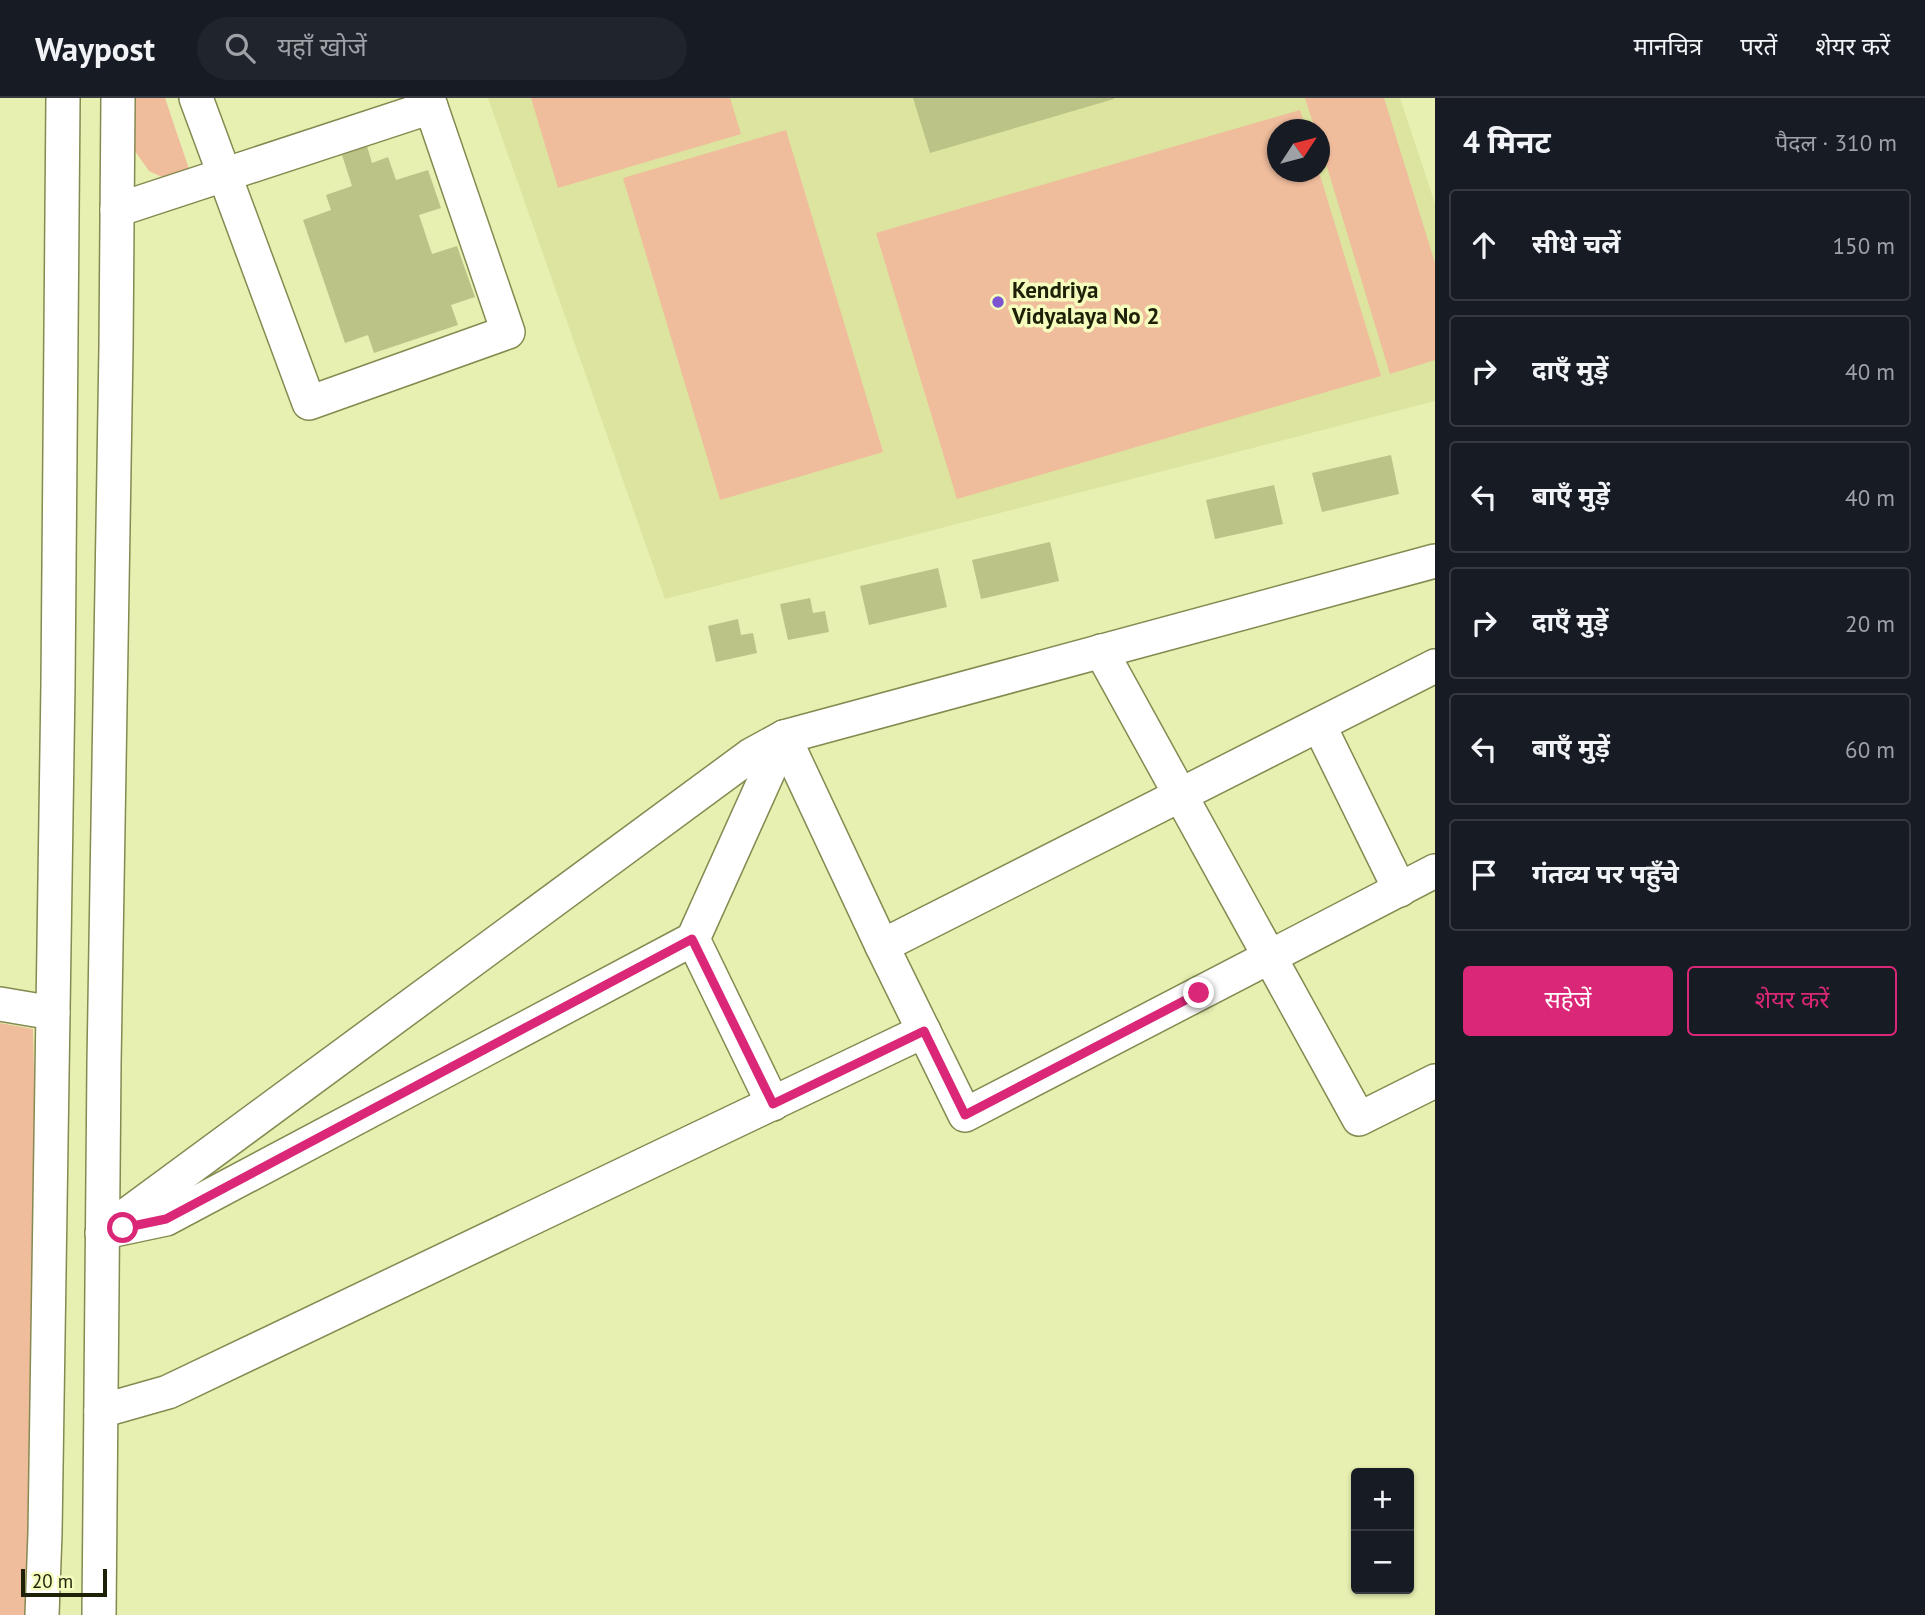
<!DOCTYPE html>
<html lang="hi">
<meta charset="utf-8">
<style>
:root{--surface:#171b24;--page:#20242c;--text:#f1f3f6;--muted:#9ea1a6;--line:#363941;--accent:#db2777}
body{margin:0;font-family:"PT Sans","Noto Sans Devanagari",sans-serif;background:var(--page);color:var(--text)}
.controls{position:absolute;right:21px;bottom:21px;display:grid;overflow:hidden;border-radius:7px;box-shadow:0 2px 5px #0004}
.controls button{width:63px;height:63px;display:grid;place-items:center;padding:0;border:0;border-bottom:2px solid var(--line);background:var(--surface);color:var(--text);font:35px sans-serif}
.compass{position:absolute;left:1267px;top:21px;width:63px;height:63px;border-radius:50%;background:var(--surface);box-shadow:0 2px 5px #0004;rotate:54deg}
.scale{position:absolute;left:21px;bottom:18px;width:86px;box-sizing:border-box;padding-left:7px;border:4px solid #1e2008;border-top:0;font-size:19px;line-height:24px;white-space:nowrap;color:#1e2008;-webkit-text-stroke:5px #f5fcbe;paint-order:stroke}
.stop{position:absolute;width:21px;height:21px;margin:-16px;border:5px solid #db2777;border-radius:50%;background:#fff}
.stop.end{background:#db2777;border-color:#fff;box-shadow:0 2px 7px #0008}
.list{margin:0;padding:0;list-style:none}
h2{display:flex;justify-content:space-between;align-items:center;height:91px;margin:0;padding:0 28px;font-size:30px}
h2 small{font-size:23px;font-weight:400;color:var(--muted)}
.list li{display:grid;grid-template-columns:46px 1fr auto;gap:21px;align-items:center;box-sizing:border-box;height:112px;margin:0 14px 14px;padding:0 14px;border:2px solid var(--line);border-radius:7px}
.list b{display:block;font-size:26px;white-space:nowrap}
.list em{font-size:23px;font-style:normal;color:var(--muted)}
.actions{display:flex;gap:14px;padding:21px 28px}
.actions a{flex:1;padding:16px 0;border:2px solid var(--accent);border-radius:7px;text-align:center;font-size:24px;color:var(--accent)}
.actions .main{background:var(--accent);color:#fff}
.icon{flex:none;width:38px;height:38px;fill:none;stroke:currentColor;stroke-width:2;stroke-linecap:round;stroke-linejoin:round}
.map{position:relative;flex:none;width:1435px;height:1517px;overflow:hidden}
header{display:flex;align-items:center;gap:42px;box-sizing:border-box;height:98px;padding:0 35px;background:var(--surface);border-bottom:2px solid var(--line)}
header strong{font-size:33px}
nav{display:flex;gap:38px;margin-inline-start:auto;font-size:24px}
.search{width:490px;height:63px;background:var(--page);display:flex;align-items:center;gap:18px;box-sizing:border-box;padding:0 24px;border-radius:38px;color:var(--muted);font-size:26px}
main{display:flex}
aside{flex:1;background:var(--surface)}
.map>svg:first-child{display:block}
.built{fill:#dce49f;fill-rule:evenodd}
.green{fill:#efbc9c}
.building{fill:#bcc387}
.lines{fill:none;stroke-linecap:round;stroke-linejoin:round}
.minor-casing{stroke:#848a50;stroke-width:36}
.minor{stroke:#fff;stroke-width:33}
.route{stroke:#db2777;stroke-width:9}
.poi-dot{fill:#7b56d0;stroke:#f5fcbe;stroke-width:2.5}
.labels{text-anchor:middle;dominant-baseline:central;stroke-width:7;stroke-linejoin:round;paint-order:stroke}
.poi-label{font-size:23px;font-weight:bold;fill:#1e2008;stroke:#f5fcbe;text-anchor:start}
</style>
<header>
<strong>Waypost</strong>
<div class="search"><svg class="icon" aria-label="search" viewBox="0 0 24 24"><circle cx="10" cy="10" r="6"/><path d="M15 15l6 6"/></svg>यहाँ खोजें</div>
<nav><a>मानचित्र</a><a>परतें</a><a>शेयर करें</a></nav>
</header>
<main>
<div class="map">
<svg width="1435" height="1517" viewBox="0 0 1435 1517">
<rect width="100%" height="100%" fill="#e7efb1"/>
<path class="built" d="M488,0H1400L1435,106V303L665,501ZM1278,32H1320V74H1278Z"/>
<g class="green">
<polygon points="132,0 165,0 191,77 173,84 149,73 130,46"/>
<polygon points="531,0 730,0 741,36 558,90"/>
<polygon points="1305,0 1384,0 1435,165 1435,262 1390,276 1320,46 1320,32 1315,31"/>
<polygon points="1300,12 1306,31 1278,32 1278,74 1319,74 1381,278 957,401 876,135"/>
<polygon points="786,32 883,354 720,402 623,80"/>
<polygon points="0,925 33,931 47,1517 0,1517"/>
</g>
<g class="building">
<polygon points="913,0 1114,0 1114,1 930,55"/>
<polygon points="367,48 372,65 388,59 396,82 428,72 441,110 419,117 432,156 457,148 475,199 451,207 458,227 374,255 368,237 345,245 303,122 331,112 326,97 352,88 342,57"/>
<polygon points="1391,357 1399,396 1322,414 1312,375"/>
<polygon points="1274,387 1283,426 1215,441 1206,402"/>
<polygon points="1050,444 1059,483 981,501 972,462"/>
<polygon points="938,470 947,509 869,527 860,488"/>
<polygon points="810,500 813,515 825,513 829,534 788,542 780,506"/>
<polygon points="738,521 741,537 753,535 757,555 716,564 708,528"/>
</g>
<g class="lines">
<g class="minor-casing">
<g id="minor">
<polyline points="196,0 309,305 508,234 428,0"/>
<polyline points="117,112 431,9"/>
<polyline points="1101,553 1359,1021 1435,983"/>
<polyline points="1319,627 1400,792"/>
<polyline points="784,639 882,848 965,1017 1435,773"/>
<polyline points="693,841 773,1006"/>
<polyline points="882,848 1435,568"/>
<polyline points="0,906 53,915"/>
<polyline points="114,1132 166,1121 693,841 784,639"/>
<polyline points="102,1135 751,657 784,639 1435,463"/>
<polyline points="101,1313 168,1294 924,933"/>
<polyline points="42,1517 45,1435 58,586 63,0"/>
<polyline points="99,1517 104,966 116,249 118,0"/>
</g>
</g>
<use href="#minor" class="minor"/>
</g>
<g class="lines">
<polyline class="route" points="123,1130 166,1121 692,841 773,1006 924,933 965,1017 1199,895"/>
</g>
<circle class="poi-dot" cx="998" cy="204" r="7"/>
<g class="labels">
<g class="poi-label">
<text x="1012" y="191">Kendriya<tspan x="1012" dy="26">Vidyalaya No 2</tspan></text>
</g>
</g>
</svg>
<div class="controls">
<button>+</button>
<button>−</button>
</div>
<svg class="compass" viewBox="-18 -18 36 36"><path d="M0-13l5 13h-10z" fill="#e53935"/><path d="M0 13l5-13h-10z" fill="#9ea1a6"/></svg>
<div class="scale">20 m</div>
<div class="stop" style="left:123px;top:1130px"></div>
<div class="stop end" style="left:1199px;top:895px"></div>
</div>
<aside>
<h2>4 मिनट<small>पैदल · 310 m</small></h2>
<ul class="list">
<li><svg class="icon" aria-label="ahead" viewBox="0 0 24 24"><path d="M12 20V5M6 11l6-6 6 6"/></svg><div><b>सीधे चलें</b></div><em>150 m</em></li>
<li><svg class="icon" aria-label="right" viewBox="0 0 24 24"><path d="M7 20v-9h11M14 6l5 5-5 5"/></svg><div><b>दाएँ मुड़ें</b></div><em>40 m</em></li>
<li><svg class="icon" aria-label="left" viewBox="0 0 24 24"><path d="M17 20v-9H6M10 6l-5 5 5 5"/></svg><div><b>बाएँ मुड़ें</b></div><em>40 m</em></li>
<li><svg class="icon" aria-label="right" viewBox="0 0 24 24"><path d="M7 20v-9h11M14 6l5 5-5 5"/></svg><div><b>दाएँ मुड़ें</b></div><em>20 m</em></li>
<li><svg class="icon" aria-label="left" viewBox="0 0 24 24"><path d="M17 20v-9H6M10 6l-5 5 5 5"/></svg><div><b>बाएँ मुड़ें</b></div><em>60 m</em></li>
<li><svg class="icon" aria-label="arrive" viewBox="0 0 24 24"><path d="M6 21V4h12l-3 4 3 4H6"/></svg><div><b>गंतव्य पर पहुँचे</b></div></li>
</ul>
<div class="actions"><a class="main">सहेजें</a><a>शेयर करें</a></div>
</aside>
</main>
